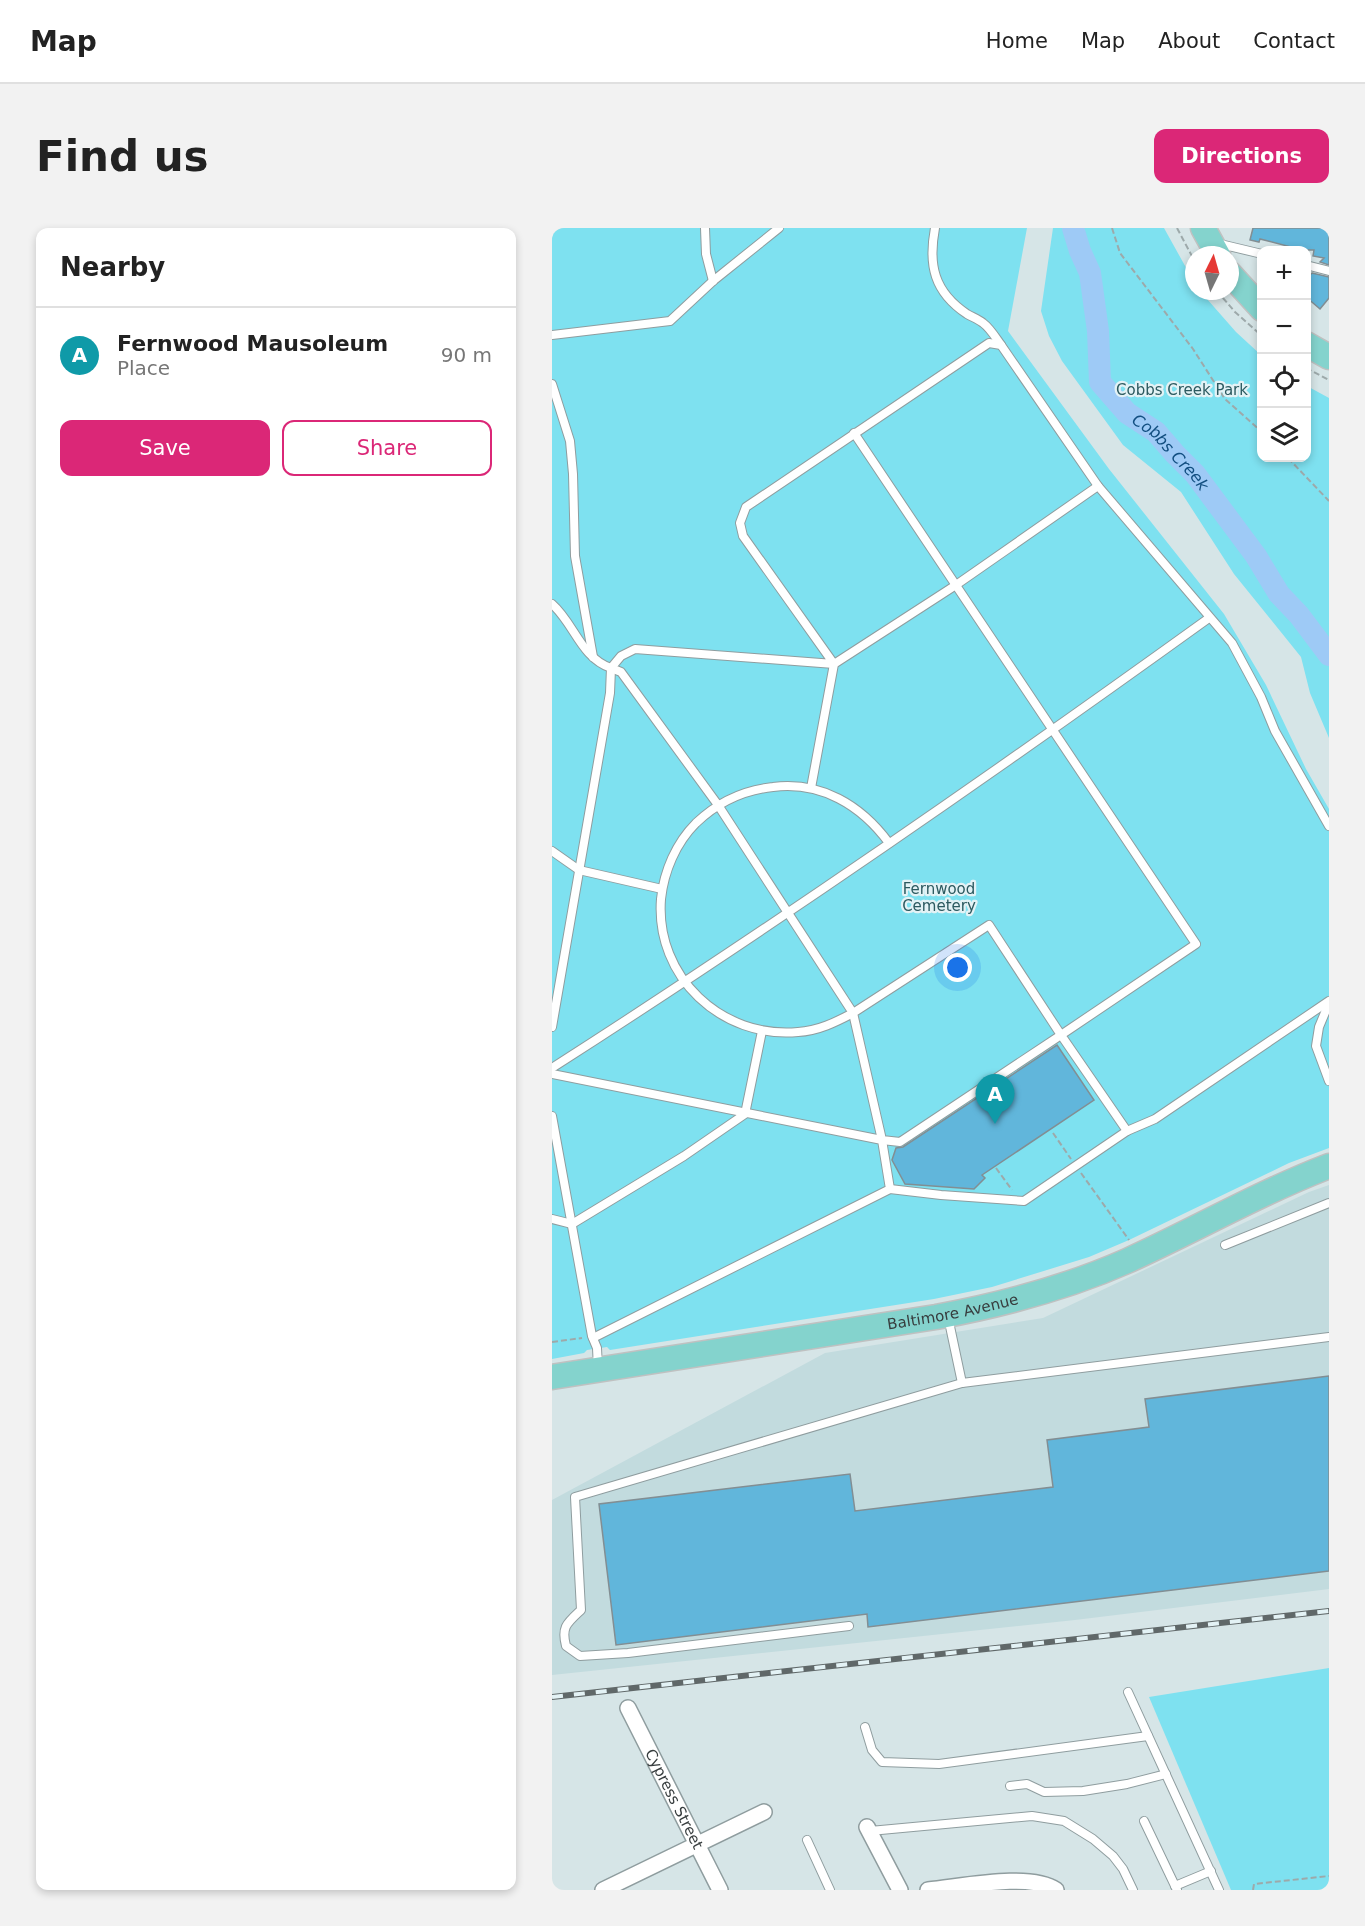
<!DOCTYPE html>
<meta charset="utf-8">
<style>
:root{--surface:#fff;--page:#f2f2f2;--text:#222;--muted:#767676;--line:#e0e0e0;--accent:#db2777}
body{margin:0;font-family:"DejaVu Sans",sans-serif;background:var(--page);color:var(--text)}
.controls{position:absolute;right:18px;top:18px;display:grid;overflow:hidden;border-radius:12px;box-shadow:0 3px 9px #0003}
.controls button{width:54px;height:54px;display:grid;place-items:center;padding:0;border:0;border-bottom:2px solid var(--line);background:var(--surface);color:var(--text);font:30px sans-serif}
.compass{position:absolute;left:633px;top:18px;width:54px;height:54px;border-radius:50%;background:var(--surface);box-shadow:0 3px 9px #0003;rotate:5deg}
.you{position:absolute;left:406px;top:740px;width:21px;height:21px;margin:-15px;border:4px solid #fff;border-radius:50%;background:#1a73e8;box-shadow:0 0 0 9px #1a73e833}
.badge{display:grid;place-items:center;width:39px;height:39px;border-radius:50%;background:var(--accent);color:#fff;font-size:20px;font-weight:700}
.pin{position:absolute;translate:-50% -50px;filter:drop-shadow(0 2px 3px #0008)}
.pin::after{content:'';position:absolute;top:32px;width:21px;height:18px;background:inherit;clip-path:polygon(0 0,100% 0,50% 100%)}
.list{margin:0;padding:0;list-style:none}
h2{display:flex;justify-content:space-between;align-items:center;height:78px;margin:0;padding:0 24px;font-size:26px}
h2 small{font-size:20px;font-weight:400;color:var(--muted)}
.list li{display:grid;grid-template-columns:39px 1fr auto;gap:18px;align-items:center;box-sizing:border-box;height:96px;padding:0 24px;border-top:2px solid var(--line)}
.list b{display:block;font-size:22px;white-space:nowrap}
.list p{margin:0;font-size:20px;white-space:nowrap;color:var(--muted)}
.list em{font-size:20px;font-style:normal;color:var(--muted)}
.actions{display:flex;gap:12px;padding:18px 24px}
.actions a{flex:1;padding:14px 0;border:2px solid var(--accent);border-radius:12px;text-align:center;font-size:21px;color:var(--accent)}
.actions .main{background:var(--accent);color:#fff}
.icon{flex:none;width:33px;height:33px;fill:none;stroke:currentColor;stroke-width:2;stroke-linecap:round;stroke-linejoin:round}
.map{position:relative;flex:none;width:777px;height:1662px;overflow:hidden;border-radius:12px}
header{display:flex;align-items:center;gap:36px;box-sizing:border-box;height:84px;padding:0 30px;background:var(--surface);border-bottom:2px solid var(--line)}
header strong{font-size:28px}
nav{display:flex;gap:33px;margin-inline-start:auto;font-size:21px}
.intro{display:flex;align-items:center;justify-content:space-between;box-sizing:border-box;height:144px;padding:0 36px}
h1{margin:0;font-size:42px}
.button{padding:15px 27px;border-radius:12px;background:var(--accent);color:#fff;font-size:21px;font-weight:700}
main{display:flex;gap:36px;padding:0 36px}
aside{flex:1;background:var(--surface);border-radius:12px;box-shadow:0 3px 9px #0003}
.map>svg:first-child{display:block}
.built{fill:#c2dbde}
.green{fill:#7ee1f0}
.lines{fill:none;stroke-linecap:round;stroke-linejoin:round}
.river{stroke:#9ecaf6;stroke-width:22}
.building{fill:#61b6db;stroke:#828e93;stroke-width:1.5}
.lane-casing{stroke:#8f9d9f;stroke-width:10}
.street-casing{stroke:#8f9d9f;stroke-width:18}
.primary-casing{stroke:#bfc1c1;stroke-width:27}
.path{stroke:#9da9aa;stroke-width:2;stroke-dasharray:6 3;stroke-linecap:butt}
.lane{stroke:#fff;stroke-width:8}
.street{stroke:#fff;stroke-width:15}
.primary{stroke:#84d3cd;stroke-width:24}
.rail-casing{stroke:#606869;stroke-width:6}
.rail{stroke:#e3f2f5;stroke-width:4;stroke-dasharray:11;stroke-linecap:butt}
.labels{text-anchor:middle;dominant-baseline:central;stroke-width:4.5;stroke-linejoin:round;paint-order:stroke}
.park-label{font-size:15px;fill:#2c5a60;stroke:#e3f2f5}
.street-label{font-size:15px;fill:#373d3e;stroke:#e3f2f5}
.water-label{font-size:16px;font-style:italic;fill:#124f81;stroke:#e3f2f5}
</style>
<header>
<strong>Map</strong>
<nav><a>Home</a><a>Map</a><a>About</a><a>Contact</a></nav>
</header>
<div class="intro"><h1>Find us</h1><a class="button">Directions</a></div>
<main>
<aside>
<h2>Nearby<small></small></h2>
<ul class="list">
<li><span class="badge" style="background:#0f9aa8">A</span><div><b>Fernwood Mausoleum</b><p>Place</p></div><em>90 m</em></li>
</ul>
<div class="actions"><a class="main">Save</a><a>Share</a></div>
</aside>
<div class="map">
<svg width="777" height="1662" viewBox="0 0 777 1662">
<rect width="100%" height="100%" fill="#d6e5e7"/>
<polygon class="built" points="777,957 777,1361 523,1392 0,1447 0,1272 273,1125 491,1090 757,964"/>
<g class="green">
<polygon points="0,0 475,0 456,103 557,241 672,386 714,457 754,541 777,581 777,920 737,935 577,1012 537,1029 440,1059 382,1071 58,1122 55,1119 35,1122 32,1125 0,1131"/>
<polygon points="501,0 612,0 642,54 642,63 648,63 684,104 709,127 710,230 754,230 755,158 777,170 777,510 758,465 749,429 682,346 629,264 571,217 510,133 497,108 489,83"/>
<polygon points="777,1440 777,1662 679,1662 597,1469"/>
</g>
<g class="lines">
<path class="river" id="s1" d="M521,0L528,23L538,45L546,103L548,154L575,185L604,204L623,226L643,246L704,328L727,366L747,387L777,427"/>
</g>
<g class="building">
<polygon points="701,0 777,0 777,37 768,34 772,30 761,28 762,22 738,22 739,19 708,11 707,14 698,12"/>
<polygon points="760,45 777,49 777,70 768,81 754,69 754,51"/>
<polygon points="505,817 542,872 430,947 433,950 422,961 353,956 340,932 344,920 351,919"/>
<polygon points="777,1148 777,1343 316,1399 315,1386 64,1417 47,1276 298,1246 303,1283 501,1259 495,1212 597,1199 593,1171"/>
</g>
<g class="lines">
<g class="lane-casing">
<g id="lane">
<polyline points="153,0 154,26 161,53"/>
<path d="M383,0C376,37 382,64 415,86C420,89 426,91 431,95C438,100 444,110 449,117"/>
<polyline points="664,15 710,26"/>
<polyline points="754,37 777,43"/>
<polyline points="0,107 118,93 161,53 227,0"/>
<polyline points="0,156 18,213 21,246 23,328 41,429"/>
<polyline points="302,205 644,716 509,807 437,697 301,785 330,912 348,914 509,807 575,903 472,973 389,967 338,961"/>
<path d="M0,376C22,395 29,430 59,440L58,465L0,799"/>
<polyline points="259,560 282,436 404,357 546,258"/>
<path d="M337,615C309,577 269,553 221,559C191,562 166,574 144,595C124,615 112,643 109,671C103,749 170,811 246,804C266,803 284,794 301,785L166,577L69,444L59,440L69,428L83,421L282,436L191,308L188,295L194,279L437,115L449,117L546,258L680,415L709,469L723,503L777,598"/>
<polyline points="0,623 27,642 110,661"/>
<polyline points="777,775 767,799 764,818 777,853"/>
<path d="M0,840C223,697 442,545 657,390"/>
<polyline points="0,846 330,912 338,961 41,1110"/>
<polyline points="0,888 40,1108 45,1120 46,1140"/>
<polyline points="575,903 603,891 777,773"/>
<polyline points="0,991 20,996 132,928 193,886 210,803"/>
<polyline points="673,1017 777,975"/>
<polyline points="396,1089 410,1155 777,1109"/>
<path d="M297,1398L76,1425L28,1428L14,1418C9,1399 15,1395 29,1382L23,1269L410,1155"/>
<polyline points="576,1464 667,1662"/>
<polyline points="313,1499 320,1522 330,1534 387,1536 596,1508"/>
<polyline points="458,1558 475,1556 492,1564 531,1563 575,1556 614,1546"/>
<polyline points="592,1593 625,1662"/>
<polyline points="318,1603 480,1588 512,1593 541,1611 561,1628 571,1641 581,1662"/>
<polyline points="255,1612 278,1662"/>
<polyline points="623,1658 659,1643"/>
</g>
</g>
<g class="street-casing">
<g id="street">
<path id="s2" d="M76,1480L168,1662"/>
<polyline points="315,1599 348,1662"/>
<polyline points="51,1662 212,1584"/>
<path d="M376,1662C409,1659 478,1644 504,1662"/>
</g>
</g>
<g class="primary-casing">
<g id="primary">
<polyline points="651,0 666,27"/>
<polyline points="678,46 710,81"/>
<polyline points="754,116 777,129"/>
<path id="s3" d="M0,1149L384,1089C449,1077 514,1060 575,1033C643,1002 707,965 777,938"/>
</g>
</g>
<g class="path">
<polyline points="560,0 568,25 641,121 673,171 710,204"/>
<polyline points="625,0 642,32"/>
<polyline points="665,63 683,84 710,108"/>
<polyline points="754,140 777,152"/>
<polyline points="736,230 777,273"/>
<polyline points="501,905 519,931"/>
<polyline points="444,940 460,962"/>
<polyline points="529,945 577,1012"/>
<polyline points="0,1114 30,1110"/>
<polyline points="701,1662 702,1656 777,1648"/>
</g>
<use href="#lane" class="lane"/>
<use href="#street" class="street"/>
<use href="#primary" class="primary"/>
<g class="rail-casing">
<polyline id="rail" points="0,1469 777,1383"/>
</g>
<use href="#rail" class="rail"/>
</g>
<g class="labels">
<g class="park-label">
<text x="630" y="162">Cobbs Creek Park</text>
<text x="387" y="661">Fernwood<tspan x="387" dy="17">Cemetery</tspan></text>
</g>
<g class="street-label">
<text stroke="none"><textPath href="#s3" startOffset="406">Baltimore Avenue</textPath></text>
<text stroke="none"><textPath href="#s2" startOffset="102">Cypress Street</textPath></text>
</g>
<g class="water-label">
<text stroke="none"><textPath href="#s1" startOffset="258">Cobbs Creek</textPath></text>
</g>
</g>
</svg>
<div class="controls">
<button>+</button>
<button>−</button>
<button><svg class="icon" aria-label="locate" viewBox="0 0 24 24"><circle cx="12" cy="12" r="6"/><path d="M12 2v4M12 18v4M2 12h4M18 12h4"/></svg></button>
<button><svg class="icon" aria-label="layers" viewBox="0 0 24 24"><path d="M12 4l9 5-9 5-9-5zM3 14l9 5 9-5"/></svg></button>
</div>
<svg class="compass" viewBox="-18 -18 36 36"><path d="M0-13l5 13h-10z" fill="#e53935"/><path d="M0 13l5-13h-10z" fill="#767676"/></svg>
<div class="you"></div>
<div class="pin badge" style="left:443px;top:896px;background:#0f9aa8">A</div>
</div>
</main>
